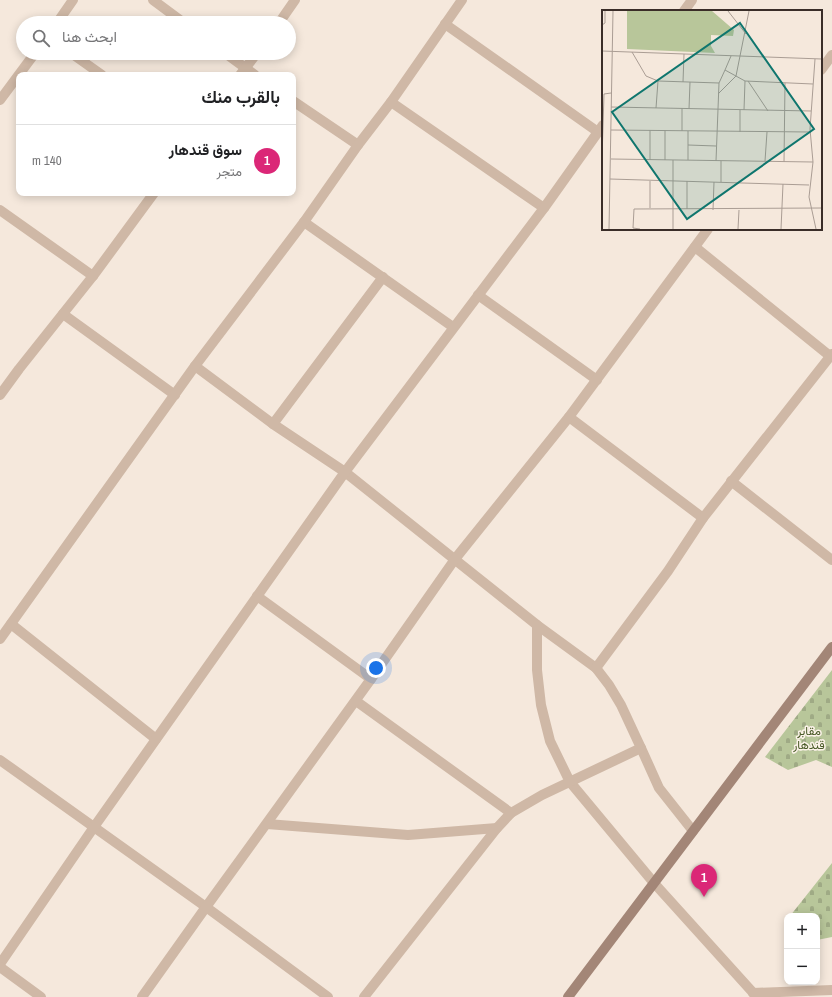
<!DOCTYPE html>
<html lang="ar">
<meta charset="utf-8">
<style>
:root{--surface:#fff;--page:#f6f6f6;--text:#202124;--muted:#757577;--line:#e0e0e0;--accent:#db2777}
body{margin:0;font-family:"Archivo Narrow",Vazirmatn,sans-serif;background:var(--page);color:var(--text);direction:rtl}
.controls{position:absolute;right:12px;bottom:12px;display:grid;overflow:hidden;border-radius:8px;box-shadow:0 2px 10px #0003}
.controls button{width:36px;height:36px;display:grid;place-items:center;padding:0;border:0;border-bottom:1px solid var(--line);background:var(--surface);color:var(--text);font:20px sans-serif}
.you{position:absolute;left:376px;top:668px;width:14px;height:14px;margin:-10px;border:3px solid #fff;border-radius:50%;background:#1a73e8;box-shadow:0 0 0 6px #1a73e833}
.badge{display:grid;place-items:center;width:26px;height:26px;border-radius:50%;background:var(--accent);color:#fff;font-size:13px;font-weight:700}
.pin{position:absolute;translate:-50% -33px;filter:drop-shadow(0 1px 2px #0008)}
.pin::after{content:'';position:absolute;top:21px;width:14px;height:12px;background:inherit;clip-path:polygon(0 0,100% 0,50% 100%)}
.list{margin:0;padding:0;list-style:none}
h2{display:flex;justify-content:space-between;align-items:center;height:52px;margin:0;padding:0 16px;font-size:17px}
h2 small{font-size:13px;font-weight:400;color:var(--muted)}
.list li{display:grid;grid-template-columns:26px 1fr auto;gap:12px;align-items:center;box-sizing:border-box;height:72px;padding:0 16px;border-top:1px solid var(--line)}
.list b{display:block;font-size:15px;white-space:nowrap}
.list p{margin:0;font-size:13px;white-space:nowrap;color:var(--muted)}
.list em{font-size:13px;font-style:normal;color:var(--muted)}
.icon{flex:none;width:22px;height:22px;fill:none;stroke:currentColor;stroke-width:2;stroke-linecap:round;stroke-linejoin:round}
.map{position:relative;flex:none;width:832px;height:997px;overflow:hidden;direction:ltr}
.search{position:absolute;background:var(--surface);box-shadow:0 2px 10px #0003;left:16px;top:16px;width:280px;height:44px;display:flex;align-items:center;gap:10px;box-sizing:border-box;padding:0 14px;border-radius:22px;color:var(--muted);font-size:15px}
.panel{position:absolute;background:var(--surface);box-shadow:0 2px 10px #0003;left:16px;top:72px;width:280px;height:124px;border-radius:8px;direction:rtl}
.map>svg:first-child{display:block}
.cemetery{fill:url(#cemetery-stones)}
.lines{fill:none;stroke-linecap:round;stroke-linejoin:round}
.minor{stroke:#cfb8a6;stroke-width:10}
.secondary{stroke:#a38677;stroke-width:10}
.labels{text-anchor:middle;dominant-baseline:central;stroke-width:3;stroke-linejoin:round;paint-order:stroke}
.park-label{font-size:12px;fill:#4a5b28;stroke:#fcf3e9}
.inset-road{fill:none;stroke:#aa9d94;stroke-width:1}
.view{fill:#0f766e;fill-opacity:0.15;stroke:#0f766e;stroke-width:2}
.inset-edge{fill:none;stroke:#3a2d28;stroke-width:2}
</style>
<div class="map">
<svg width="832" height="997" viewBox="0 0 832 997">
<defs>
<pattern id="cemetery-stones" width="16" height="16" patternUnits="userSpaceOnUse"><rect width="16" height="16" fill="#b8c69a"/><path d="M2 7V4a2 2 0 0 1 4 0v3zM10 15v-3a2 2 0 0 1 4 0v3z" fill="#9faa85"/></pattern>
</defs>
<rect width="100%" height="100%" fill="#f5e8dc"/>
<g class="cemetery">
<polygon points="832,670 832,767 816,760 788,770 765,757"/>
<polygon points="832,863 832,937 817,940 817,916 790,916"/>
</g>
<g class="lines">
<g class="minor">
<polyline points="153,0 184,23"/>
<polyline points="684,11 692,0"/>
<polyline points="57,23 73,0"/>
<polyline points="279,23 295,0"/>
<polyline points="445,24 598,132"/>
<polyline points="71,53 102,75"/>
<polyline points="225,53 255,75"/>
<polyline points="821,70 832,55"/>
<polyline points="240,75 257,53"/>
<polyline points="0,100 35,53"/>
<polyline points="293,101 358,145"/>
<polyline points="391,102 544,208"/>
<polyline points="0,210 93,276"/>
<polyline points="304,222 453,327"/>
<polyline points="695,247 830,356"/>
<polyline points="478,295 597,380"/>
<polyline points="63,314 175,395"/>
<polyline points="195,366 273,424 345,472 537,625 596,668"/>
<polyline points="0,395 19,369 93,276 154,193"/>
<polyline points="569,417 703,518"/>
<polyline points="273,424 383,277"/>
<polyline points="731,481 832,560"/>
<polyline points="257,596 371,679"/>
<polyline points="11,624 156,739"/>
<polyline points="537,625 537,670 541,705 550,741 570,782 654,883 757,997"/>
<polyline points="0,639 195,366 304,222 358,145 391,102 462,0"/>
<polyline points="356,701 511,813"/>
<polyline points="641,748 659,788 693,831"/>
<polyline points="0,760 206,907 328,997"/>
<polyline points="267,824 408,835 497,828"/>
<polyline points="0,964 94,827 345,472 544,208 603,125"/>
<polyline points="0,967 41,997"/>
<polyline points="753,993 832,990"/>
<polyline points="142,997 206,907 371,679 455,559 569,417 708,229"/>
<polyline points="364,997 497,828 511,813 542,795 641,748 621,705 609,685 596,668 668,571 703,518 832,354"/>
</g>
<polyline class="secondary" points="568,997 832,647"/>
</g>
<g class="labels">
<g class="park-label">
<text x="809" y="731">مقابر<tspan x="809" dy="14">قندهار</tspan></text>
</g>
</g>
<g transform="translate(602 10)">
<rect width="220" height="220" fill="#f5e8dc"/>
<path d="M25,1H110L132,20L131,26L109,25V36L113,43L25,39Z" fill="#b8c69a"/>
<path class="inset-road" d="M126,1L144,24M0,15L3,13V1M0,41L220,49M30,42L44,66L56,71L117,73L123,60L143,71L211,74M213,49L208,119L211,152L207,187L214,219M123,60L129,46M146,71L166,101M81,72L82,44M116,84L134,66L147,1M9,97L209,101M54,98L56,71M87,99L88,72M142,100L143,71M9,120L208,122M63,120V150M80,121V98M138,122V100M86,135L114,136M0,148L2,84L9,83M9,149L211,152M48,150V120M86,150V121M114,151L117,73M163,151L165,122M182,152L183,73M8,169L207,175M0,170V198M119,172V151M48,198V171M85,199V171M111,200L112,172M7,219L11,1M38,219L31,218L32,199L220,198M71,219V150M136,219L137,200M179,219L181,174"/>
<path class="view" d="M138,13L212,119L85,209L10,102Z"/>
<rect width="220" height="220" class="inset-edge"/>
</g>
</svg>
<div class="controls">
<button>+</button>
<button>−</button>
</div>
<div class="you"></div>
<div class="pin badge" style="left:704px;top:897px">1</div>
<div class="search"><svg class="icon" aria-label="search" viewBox="0 0 24 24"><circle cx="10" cy="10" r="6"/><path d="M15 15l6 6"/></svg>ابحث هنا</div>
<section class="panel">
<h2>بالقرب منك<small></small></h2>
<ul class="list">
<li><span class="badge">1</span><div><b>سوق قندهار</b><p>متجر</p></div><em>140 m</em></li>
</ul>
</section>
</div>
